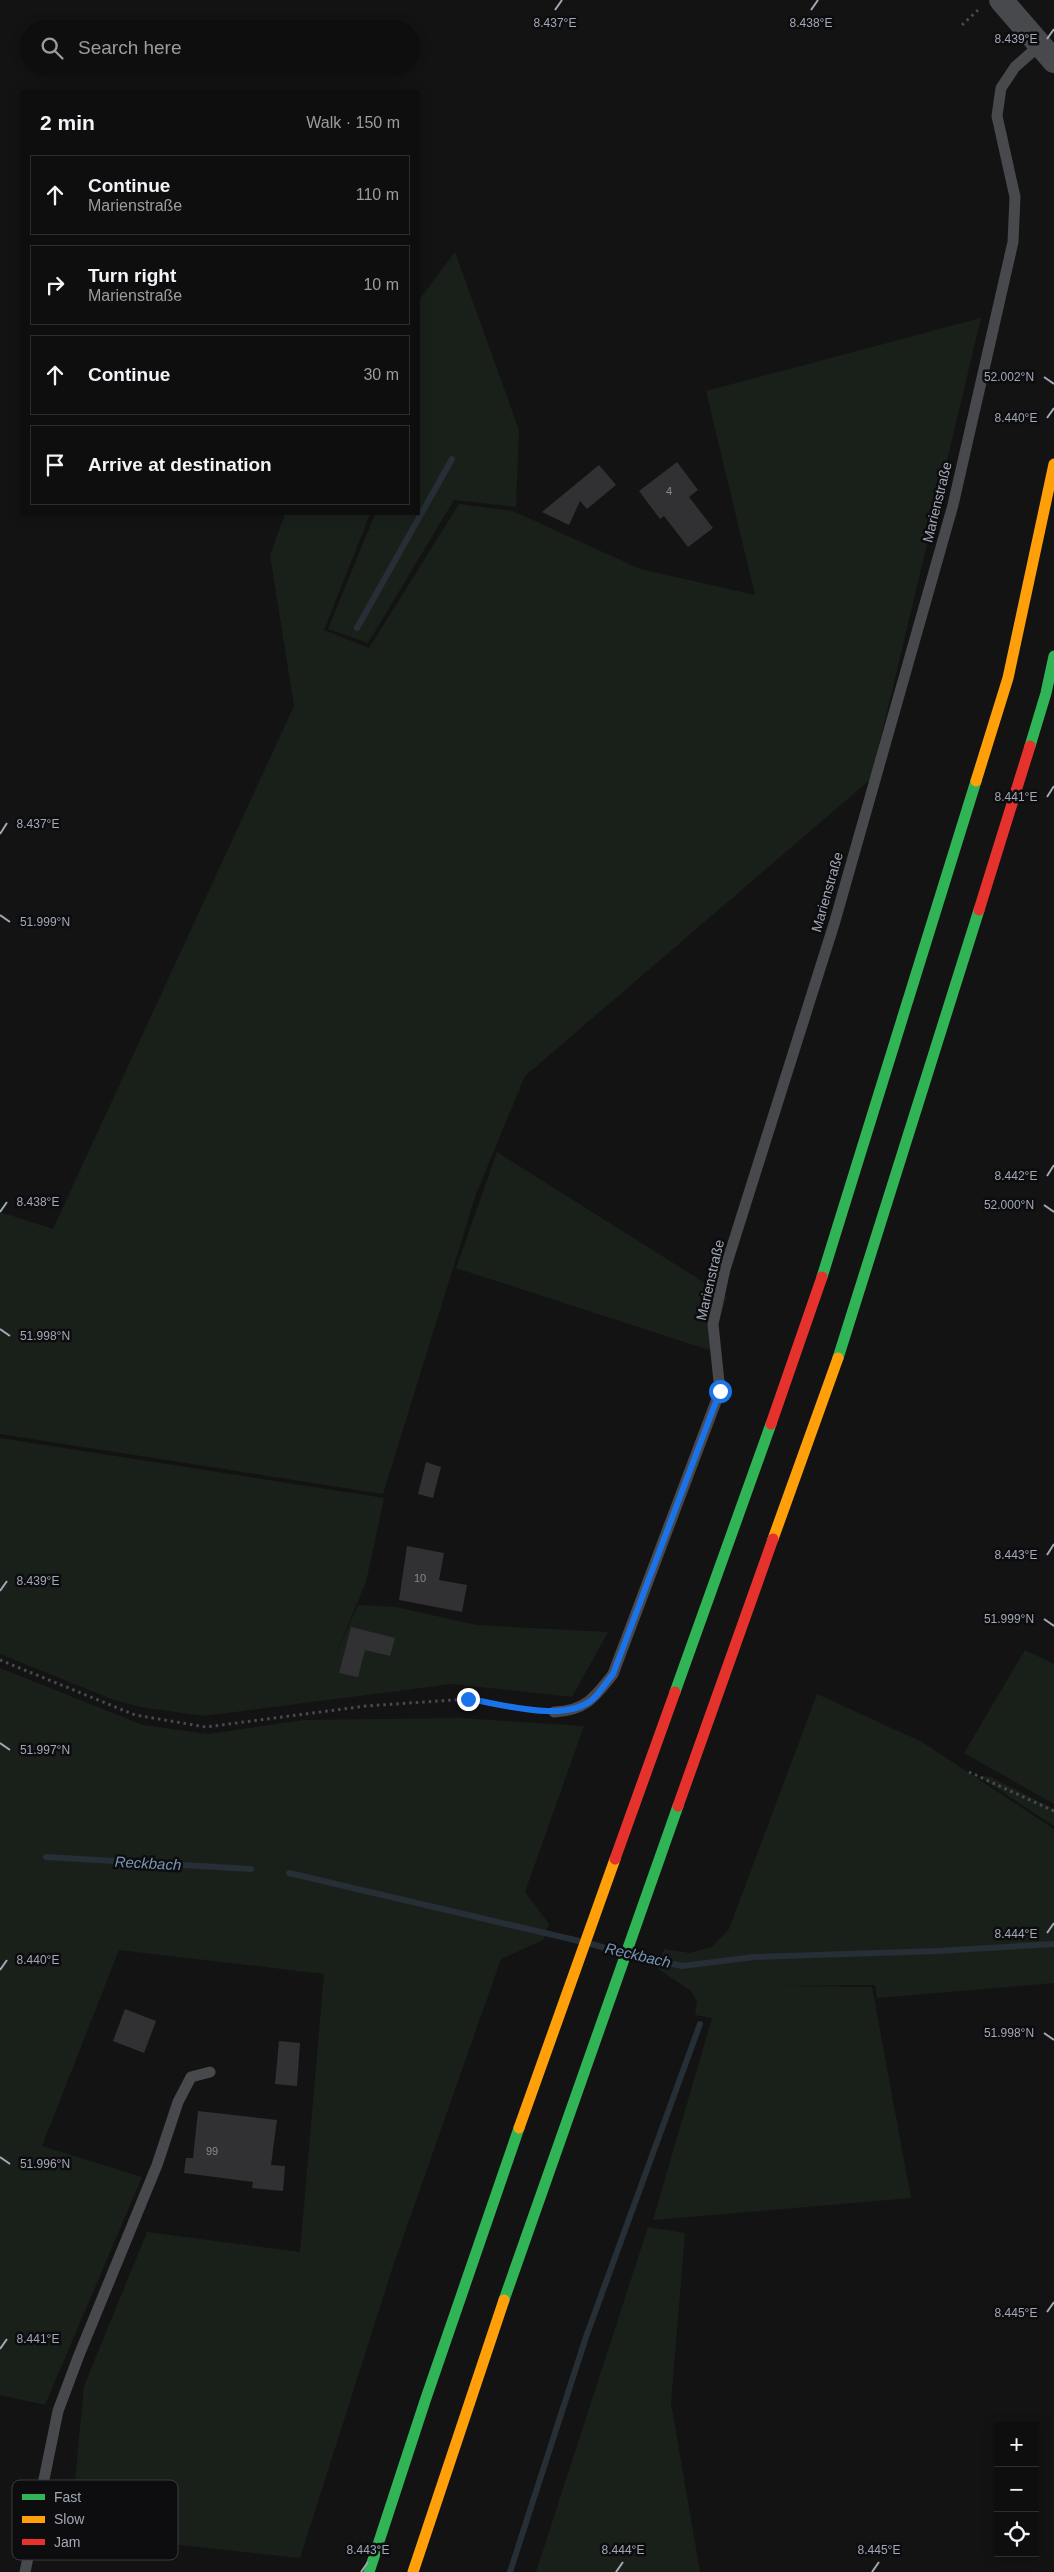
<!DOCTYPE html>
<meta charset="utf-8">
<style>
:root{--surface:#0e0e0e;--page:#1c1c1c;--text:#f1f3f6;--muted:#9b9c9e;--line:#2e2e2e}
body{margin:0;font-family:Arial,sans-serif;background:var(--page);color:var(--text)}
.controls{position:absolute;right:15px;bottom:15px;display:grid;overflow:hidden;border-radius:0px;box-shadow:0 2px 12px #0003}
.controls button{width:45px;height:45px;display:grid;place-items:center;padding:0;border:0;border-bottom:1px solid var(--line);background:var(--surface);color:var(--text);font:25px sans-serif}
.stop{position:absolute;width:15px;height:15px;margin:-11px;border:4px solid #1a73e8;border-radius:50%;background:#fff}
.stop.end{background:#1a73e8;border-color:#fff;box-shadow:0 1px 5px #0008}
.list{margin:0;padding:0;list-style:none}
h2{display:flex;justify-content:space-between;align-items:center;height:65px;margin:0;padding:0 20px;font-size:21px}
h2 small{font-size:16px;font-weight:400;color:var(--muted)}
.list li{display:grid;grid-template-columns:32px 1fr auto;gap:15px;align-items:center;box-sizing:border-box;height:80px;margin:0 10px 10px;padding:0 10px;border:1px solid var(--line);border-radius:0px}
.list b{display:block;font-size:19px;white-space:nowrap}
.list p{margin:0;font-size:16px;white-space:nowrap;color:var(--muted)}
.list em{font-size:16px;font-style:normal;color:var(--muted)}
.icon{flex:none;width:28px;height:28px;fill:none;stroke:currentColor;stroke-width:2;stroke-linecap:round;stroke-linejoin:round}
.map{position:relative;flex:none;width:1054px;height:2572px;overflow:hidden}
.search{position:absolute;background:var(--surface);box-shadow:0 2px 12px #0003;left:20px;top:20px;width:400px;height:55px;display:flex;align-items:center;gap:12px;box-sizing:border-box;padding:0 18px;border-radius:28px;color:var(--muted);font-size:19px}
.panel{position:absolute;background:var(--surface);box-shadow:0 2px 12px #0003;left:20px;top:90px;width:400px;height:425px;border-radius:0px}
.map>svg:first-child{display:block}
.green{fill:#19201a}
.lines{fill:none;stroke-linecap:round;stroke-linejoin:round}
.stream{stroke:#262e36;stroke-width:6}
.building{fill:#313133}
.path{stroke:#484a4e;stroke-width:3;stroke-dasharray:2.5 4;stroke-linecap:butt}
.lane{stroke:#47494c;stroke-width:11}
.street{stroke:#47494c;stroke-width:24}
.fast{stroke:#30b455;stroke-width:11}
.slow{stroke:#ff9f0a;stroke-width:11}
.jam{stroke:#e5322d;stroke-width:11}
.route{stroke:#1a73e8;stroke-width:6}
.ticks{fill:none;stroke:#a2a8b6;stroke-width:2}
.labels{text-anchor:middle;dominant-baseline:central;stroke-width:5;stroke-linejoin:round;paint-order:stroke}
.number-label{font-size:11px;fill:#868a95}
.street-label{font-size:14px;fill:#a2a8b6;stroke:#0d0d0f}
.water-label{font-size:15px;font-style:italic;fill:#7696b5;stroke:#0d0d0f}
.key{fill:#0d0d0f;stroke:#3a3c41;stroke-width:1}
.key-label{font-size:14px;fill:#a2a8b6}
.ticks-label{font-size:12px;text-anchor:middle;fill:#a2a8b6;stroke:#0d0d0f;stroke-width:5;stroke-linejoin:round;paint-order:stroke}
</style>
<div class="map">
<svg width="1054" height="2572" viewBox="0 0 1054 2572">
<rect width="100%" height="100%" fill="#131313"/>
<g class="green">
<polygon points="455,252 519,430 516,507 454,500 368,643 328,629 375,514 419,514 419,300"/>
<polygon points="981,318 871,779 525,1076 476,1194 383,1494 0,1434 0,1212 53,1229 294,706 270,555 285,514 370,514 324,630 369,648 459,504 513,511 640,569 755,595 706,391"/>
<polygon points="497,1152 727,1297 709,1350 456,1268"/>
<polygon points="0,1438 384,1498 366,1582 335,1656 358,1605 396,1607 476,1625 608,1632 572,1697 452,1684 204,1716 140,1707 114,1700 0,1654"/>
<polygon points="1025,1650 1054,1664 1054,1804 964,1753"/>
<polygon points="0,1668 143,1725 208,1734 303,1720 459,1718 584,1726 525,1892 549,1924 543,1940 501,1959 394,2263 300,2558 70,2533 84,2386 147,2232 300,2252 324,1974 119,1950 42,2146 142,2177 45,2405 0,2395"/>
<polygon points="817,1694 922,1742 1054,1829 1054,1983 877,1998 875,1985 778,1986 872,1987 911,2198 653,2220 712,2018 695,2015 697,2001 691,1991 657,1968 664,1949 689,1953 712,1947 729,1929"/>
<polygon points="978,1776 991,1777 1054,1809 1054,1826"/>
<polygon points="648,2227 685,2233 671,2403 700,2572 536,2572"/>
</g>
<g class="lines">
<g class="stream">
<polyline points="357,628 452,459"/>
<polyline points="46,1857 251,1869"/>
<polyline points="289,1873 579,1941"/>
<polyline points="591,1944 620,1952"/>
<polyline points="632,1955 682,1966 754,1957 937,1951 1054,1944"/>
<polyline points="510,2572 586,2337 700,2024"/>
</g>
</g>
<g class="building">
<polygon points="677,462 698,490 689,497 713,528 688,547 664,516 660,519 639,491"/>
<polygon points="599,465 616,485 587,509 580,501 569,525 542,512"/>
<polygon points="426,1462 441,1467 433,1498 418,1494"/>
<polygon points="407,1546 444,1553 439,1580 467,1585 462,1612 399,1600"/>
<polygon points="351,1627 395,1638 390,1656 365,1650 358,1677 339,1673"/>
<polygon points="125,2009 156,2021 144,2053 113,2041"/>
<polygon points="279,2041 300,2043 297,2086 275,2084"/>
<polygon points="198,2111 277,2120 271,2165 285,2166 283,2191 252,2188 253,2182 184,2173 186,2158 193,2158"/>
</g>
<g class="lines">
<g class="path">
<polyline points="962,25 978,10"/>
<polyline points="0,1660 135,1715 206,1727 366,1706 468,1699 540,1710"/>
<polyline points="969,1772 1054,1811"/>
</g>
<g class="lane">
<path d="M554,1712C585,1711 595,1697 613,1674L720,1391L713,1324L725,1269L835,921L953,505L1013,242L1015,197L997,116L1001,88L1015,67L1040,45"/>
<polyline points="25,2572 58,2411 79,2355 157,2165 178,2102 191,2077 210,2072"/>
</g>
<polyline class="street" points="1001,0 1054,61"/>
<g class="fast">
<polyline points="1030,746 1046,693 1054,656"/>
<polyline points="822,1277 976,781"/>
<polyline points="838,1358 979,910"/>
<polyline points="675,1692 771,1424"/>
<polyline points="504,2300 678,1806"/>
<polyline points="369,2572 425,2401 519,2128"/>
</g>
<g class="slow">
<polyline points="976,781 1008,678 1054,464"/>
<polyline points="773,1539 838,1358"/>
<polyline points="519,2128 615,1859"/>
<polyline points="413,2572 504,2300"/>
</g>
<g class="jam">
<polyline points="979,910 1030,746"/>
<polyline points="771,1424 822,1277"/>
<polyline points="678,1806 773,1539"/>
<polyline points="615,1859 675,1692"/>
</g>
</g>
<g class="lines">
<path class="route" d="M468,1699C502,1704 567,1724 594,1698C601,1691 607,1681 613,1674L720,1391"/>
</g>
<path class="ticks" d="M555,10L562,0M811,10L818,0M1047,39L1054,29M1044,377L1054,384M1047,418L1054,408M1047,797L1054,786M0,834L7,823M0,915L10,922M1047,1176L1054,1165M1044,1205L1054,1212M0,1212L7,1202M0,1329L10,1336M1047,1555L1054,1544M0,1591L7,1581M1044,1619L1054,1626M0,1743L10,1750M1047,1933L1054,1923M0,1970L7,1960M1044,2033L1054,2040M0,2157L10,2164M1047,2312L1054,2302M0,2349L7,2339M361,2572L368,2562M616,2572L623,2562M872,2572L879,2562"/>
<g class="labels">
<g class="number-label">
<text x="669" y="491">4</text>
<text x="420" y="1578">10</text>
<text x="212" y="2151">99</text>
</g>
<g class="street-label">
<text transform="translate(937 502) rotate(-76)">Marienstraße</text>
<text transform="translate(827 892) rotate(-74)">Marienstraße</text>
<text transform="translate(710 1280) rotate(-77)">Marienstraße</text>
</g>
<g class="water-label">
<text transform="translate(148 1863) rotate(3)">Reckbach</text>
<text transform="translate(638 1955) rotate(13)">Reckbach</text>
</g>
</g>
<rect x="12" y="2480" width="166" height="80" rx="8" class="key"/>
<rect x="22" y="2494" width="23" height="6" fill="#30b455"/>
<rect x="22" y="2516" width="23" height="7" fill="#ff9f0a"/>
<rect x="22" y="2539" width="23" height="6" fill="#e5322d"/>
<g class="key-label">
<text x="54" y="2502">Fast</text>
<text x="54" y="2524">Slow</text>
<text x="54" y="2547">Jam</text>
</g>
<g class="ticks-label">
<text x="555" y="27">8.437°E</text>
<text x="811" y="27">8.438°E</text>
<text x="1016" y="43">8.439°E</text>
<text x="1009" y="381">52.002°N</text>
<text x="1016" y="422">8.440°E</text>
<text x="1016" y="801">8.441°E</text>
<text x="38" y="828">8.437°E</text>
<text x="45" y="926">51.999°N</text>
<text x="1016" y="1180">8.442°E</text>
<text x="38" y="1206">8.438°E</text>
<text x="1009" y="1209">52.000°N</text>
<text x="45" y="1340">51.998°N</text>
<text x="1016" y="1559">8.443°E</text>
<text x="38" y="1585">8.439°E</text>
<text x="1009" y="1623">51.999°N</text>
<text x="45" y="1754">51.997°N</text>
<text x="1016" y="1938">8.444°E</text>
<text x="38" y="1964">8.440°E</text>
<text x="1009" y="2037">51.998°N</text>
<text x="45" y="2168">51.996°N</text>
<text x="1016" y="2317">8.445°E</text>
<text x="38" y="2343">8.441°E</text>
<text x="368" y="2554">8.443°E</text>
<text x="623" y="2554">8.444°E</text>
<text x="879" y="2554">8.445°E</text>
</g>
</svg>
<div class="controls">
<button>+</button>
<button>−</button>
<button><svg class="icon" aria-label="locate" viewBox="0 0 24 24"><circle cx="12" cy="12" r="6"/><path d="M12 2v4M12 18v4M2 12h4M18 12h4"/></svg></button>
</div>
<div class="stop" style="left:720px;top:1391px"></div>
<div class="stop end" style="left:468px;top:1699px"></div>
<div class="search"><svg class="icon" aria-label="search" viewBox="0 0 24 24"><circle cx="10" cy="10" r="6"/><path d="M15 15l6 6"/></svg>Search here</div>
<section class="panel">
<h2>2 min<small>Walk · 150 m</small></h2>
<ul class="list">
<li><svg class="icon" aria-label="ahead" viewBox="0 0 24 24"><path d="M12 20V5M6 11l6-6 6 6"/></svg><div><b>Continue</b><p>Marienstraße</p></div><em>110 m</em></li>
<li><svg class="icon" aria-label="right" viewBox="0 0 24 24"><path d="M7 20v-9h11M14 6l5 5-5 5"/></svg><div><b>Turn right</b><p>Marienstraße</p></div><em>10 m</em></li>
<li><svg class="icon" aria-label="ahead" viewBox="0 0 24 24"><path d="M12 20V5M6 11l6-6 6 6"/></svg><div><b>Continue</b></div><em>30 m</em></li>
<li><svg class="icon" aria-label="arrive" viewBox="0 0 24 24"><path d="M6 21V4h12l-3 4 3 4H6"/></svg><div><b>Arrive at destination</b></div></li>
</ul>
</section>
</div>
